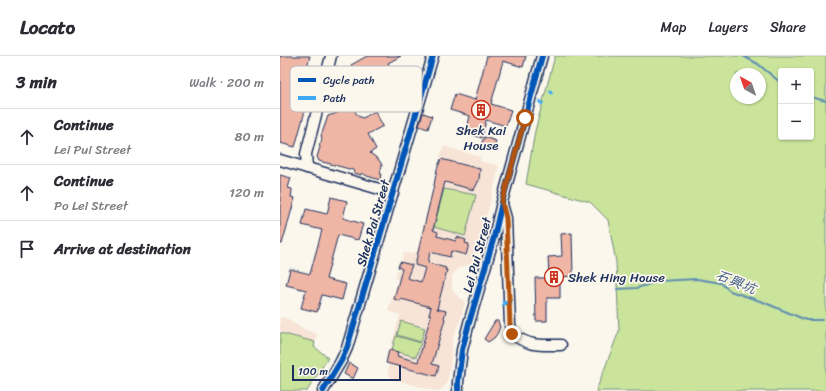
<!DOCTYPE html>
<meta charset="utf-8">
<style>
:root{--surface:#fff;--page:#f7f7f7;--text:#2b2b33;--muted:#7c7c81;--line:#e1e1e2}
body{margin:0;font-family:Sriracha,"LXGW WenKai TC",sans-serif;background:var(--page);color:var(--text)}
.controls{position:absolute;right:12px;top:12px;display:grid;overflow:hidden;border-radius:4px;box-shadow:0 1px 3px #0004}
.controls button{width:36px;height:36px;display:grid;place-items:center;padding:0;border:0;border-bottom:1px solid var(--line);background:var(--surface);color:var(--text);font:20px sans-serif}
.compass{position:absolute;left:450px;top:12px;width:36px;height:36px;border-radius:50%;background:var(--surface);box-shadow:0 1px 3px #0004;rotate:320deg}
.scale{position:absolute;left:12px;bottom:10px;width:109px;box-sizing:border-box;padding-left:4px;border:2px solid #1b2f5e;border-top:0;font-size:11px;line-height:14px;white-space:nowrap;color:#1b2f5e;-webkit-text-stroke:3px #fbf7ec;paint-order:stroke}
.stop{position:absolute;width:12px;height:12px;margin:-9px;border:3px solid #b45309;border-radius:50%;background:#fff}
.stop.end{background:#b45309;border-color:#fff;box-shadow:0 1px 4px #0008}
.list{margin:0;padding:0;list-style:none}
h2{display:flex;justify-content:space-between;align-items:center;height:52px;margin:0;padding:0 16px;font-size:17px}
h2 small{font-size:13px;font-weight:400;color:var(--muted)}
.list li{display:grid;grid-template-columns:26px 1fr auto;gap:12px;align-items:center;box-sizing:border-box;height:56px;padding:0 16px;border-top:1px solid var(--line)}
.list b{display:block;font-size:15px;white-space:nowrap}
.list p{margin:0;font-size:13px;white-space:nowrap;color:var(--muted)}
.list em{font-size:13px;font-style:normal;color:var(--muted)}
.icon{flex:none;width:22px;height:22px;fill:none;stroke:currentColor;stroke-width:2;stroke-linecap:round;stroke-linejoin:round}
.map{position:relative;flex:none;width:546px;height:335px;overflow:hidden}
header{display:flex;align-items:center;gap:24px;box-sizing:border-box;height:56px;padding:0 20px;background:var(--surface);border-bottom:1px solid var(--line)}
header strong{font-size:19px}
nav{display:flex;gap:22px;margin-inline-start:auto;font-size:14px}
main{display:flex}
aside{flex:1;background:var(--surface)}
.map>svg:first-child{display:block}
.built{fill:#f7e4d7}
.green{fill:#cae59b;stroke:#728a7c;fill-rule:evenodd}
.lines{fill:none;stroke-linecap:round;stroke-linejoin:round}
.stream{stroke:#5f8db4;stroke-width:2}
.building{fill:#efb6a6;stroke:#1b2f5e}
.minor-casing{stroke:#1b2f5e;stroke-width:13}
.minor{stroke:#fbf7ec;stroke-width:10}
.quiet{stroke:#3fa9f5;stroke-width:5;stroke-dasharray:10 5;stroke-linecap:butt}
.cycleway-casing{stroke:#fbf7ec;stroke-width:8}
.cycleway{stroke:#0057b8;stroke-width:6}
.route{stroke:#b45309;stroke-width:5}
.labels{text-anchor:middle;dominant-baseline:central;stroke-width:3.5;stroke-linejoin:round;paint-order:stroke}
.poi-label{font-size:13px;fill:#1b2f5e;stroke:#fbf7ec}
.street-label{font-size:13px;fill:#1b2f5e;stroke:#fbf7ec}
.water-label{font-size:14px;font-style:italic;fill:#375682;stroke:#fbf7ec}
.key{fill:#fbf7ec;stroke:#b8bbc1;stroke-width:1}
.key-label{font-size:11px;fill:#1b2f5e}
</style>
<header>
<strong>Locato</strong>
<nav><a>Map</a><a>Layers</a><a>Share</a></nav>
</header>
<main>
<aside>
<h2>3 min<small>Walk · 200 m</small></h2>
<ul class="list">
<li><svg class="icon" aria-label="ahead" viewBox="0 0 24 24"><path d="M12 20V5M6 11l6-6 6 6"/></svg><div><b>Continue</b><p>Lei Pui Street</p></div><em>80 m</em></li>
<li><svg class="icon" aria-label="ahead" viewBox="0 0 24 24"><path d="M12 20V5M6 11l6-6 6 6"/></svg><div><b>Continue</b><p>Po Lei Street</p></div><em>120 m</em></li>
<li><svg class="icon" aria-label="arrive" viewBox="0 0 24 24"><path d="M6 21V4h12l-3 4 3 4H6"/></svg><div><b>Arrive at destination</b></div></li>
</ul>
</aside>
<div class="map">
<svg width="546" height="335" viewBox="0 0 546 335">
<rect width="100%" height="100%" fill="#fbf7ec"/>
<filter id="ink" filterUnits="userSpaceOnUse"><feTurbulence type="fractalNoise" baseFrequency=".025" numOctaves="2"/><feDisplacementMap in="SourceGraphic" scale="8" xChannelSelector="R" yChannelSelector="G"/><feConvolveMatrix kernelMatrix="1 2 1 2 8 2 1 2 1" color-interpolation-filters="sRGB"/></filter>
<g filter="url(#ink)">
<g class="built">
<polygon points="163,90 201,101 200,105 219,110 214,132 196,199 199,202 198,204 193,207 179,212 174,217 172,221 172,233 175,238 180,242 184,244 185,246 181,262 173,282 169,318 167,327 164,331 161,334 155,335 112,323 108,317 108,315 109,308 106,307 108,299 107,298 108,294 110,294 120,259 108,255 118,223 115,222 120,206 121,206 124,197 131,198 137,195 161,103 161,102 160,101"/>
<polygon points="0,261 8,263 19,271 37,278 35,286 0,277"/>
</g>
<g class="green">
<path d="M275,0H546V335H316L339,275L336,206L328,164L310,146L246,128L255,75ZM501,15H531V81H501ZM456,18H480V42H456Z"/>
<polygon points="164,133 196,139 185,180 154,171"/>
<polygon points="121,265 145,272 141,286 117,279"/>
<polygon points="0,277 35,286 34,291 36,292 48,302 27,335 0,335"/>
<polygon points="116,280 141,287 136,301 112,294"/>
</g>
<g class="lines">
<g class="stream">
<polyline points="463,0 478,8 501,27"/>
<polyline points="531,41 546,45"/>
<polyline points="337,233 357,232 379,225 417,223 441,227 450,235 483,246 526,264 542,264"/>
</g>
</g>
<g class="building">
<polygon points="0,0 30,0 24,23 30,27 28,30 30,33 25,37 28,44 15,91 0,87"/>
<polygon points="87,0 121,0 108,7 116,22 101,30 95,18 90,17 79,23 71,9"/>
<polygon points="207,0 246,0 243,11 223,5 211,48 231,54 226,70 206,64 202,82 186,77 190,60 170,54 175,38 195,44"/>
<polygon points="71,49 78,60 83,62 95,55 103,70 88,78 96,93 90,97 98,103 101,107 102,110 100,116 101,117 100,124 87,120 82,117 81,119 74,117 73,114 39,105 37,101 40,91 39,88 41,87 42,82 41,80 48,60 57,57"/>
<polygon points="143,57 152,60 148,73 139,70"/>
<polygon points="204,81 216,85 214,92 201,89"/>
<polygon points="161,103 200,113 199,124 194,134 165,126 153,174 158,176 157,180 176,185 177,181 186,184 185,187 189,188 186,199 171,195 170,201 150,196 148,207 166,212 165,214 167,214 157,253 166,255 164,262 165,263 152,308 159,310 156,320 106,307 109,294 118,296 117,300 138,306 151,259 149,259 151,251 121,243 120,245 114,243 122,213 118,211 120,206 132,209 127,222 141,226 145,212 135,209 154,129 157,113"/>
<polygon points="0,119 11,122 8,132 12,133 12,135 11,141 15,142 2,188 0,188"/>
<polygon points="51,141 67,145 63,162 83,168 78,184 58,179 46,223 66,228 62,244 42,239 37,256 21,252 26,234 6,229 10,213 30,218 42,174 22,169 26,153 47,158"/>
<polygon points="292,177 293,220 280,221 280,242 267,242 267,265 256,265 255,222 269,222 268,201 282,200 281,178"/>
<polygon points="215,265 218,265 220,271 217,278 214,282 208,286 204,283"/>
<polygon points="69,307 78,312 73,323 64,318"/>
</g>
<g class="lines">
<g class="minor-casing">
<g id="minor">
<polyline points="0,104 113,137"/>
<polyline points="27,112 26,98 51,0"/>
<path d="M222,148L226,162L230,269L232,278C251,291 259,289 281,289"/>
<polyline points="43,335 61,305 67,292 153,0"/>
<polyline points="178,335 178,326 182,294 189,267 214,181 222,146 262,0"/>
</g>
</g>
<use href="#minor" class="minor"/>
<g class="quiet">
<polyline points="270,37 272,35"/>
<polyline points="260,48 262,45"/>
<polyline points="222,247 234,246"/>
</g>
<g class="cycleway-casing">
<g id="cycleway">
<polyline points="43,335 61,305 67,292 153,0"/>
<polyline points="178,335 178,326 182,294 189,267 214,181 222,146 262,0"/>
</g>
</g>
<use href="#cycleway" class="cycleway"/>
</g>
</g>
<g class="lines" filter="url(#ink)">
<polyline class="route" points="232,278 230,269 226,162 222,146 245,62"/>
</g>
<defs>
<g id="building-ring" transform="scale(1)"><circle r="9.5" fill="#fbf7ec" stroke="#c8321e" stroke-width="1.5"/><path d="M-4-6H4V6H1V3H-1V6H-4ZM-2.5-4.3h1.7v1.8h-1.7ZM.8-4.3h1.7v1.8H.8ZM-2.5-1h1.7V.8h-1.7ZM.8-1h1.7V.8H.8Z" fill="#c8321e"/></g>
</defs>
<g fill-rule="evenodd">
<use href="#building-ring" x="201" y="54"/>
<use href="#building-ring" x="274" y="221"/>
</g>
<g class="labels">
<g class="poi-label">
<text x="201" y="74">Shek Kai<tspan x="201" dy="15">House</tspan></text>
<text x="288" y="221" text-anchor="start">Shek Hing House</text>
</g>
<g class="street-label">
<text transform="translate(93 167) rotate(-74)">Shek Pai Street</text>
<text transform="translate(197 199) rotate(-75)">Lei Pui Street</text>
</g>
<g class="water-label">
<text transform="translate(456 226) rotate(22)">石興坑</text>
</g>
</g>
<rect x="10" y="10" width="132" height="46" rx="6" class="key"/>
<rect x="18" y="22" width="18" height="4" fill="#0057b8"/>
<rect x="18" y="40" width="18" height="4" fill="#3fa9f5"/>
<g class="key-label">
<text x="43" y="28">Cycle path</text>
<text x="43" y="46">Path</text>
</g>
</svg>
<div class="controls">
<button>+</button>
<button>−</button>
</div>
<svg class="compass" viewBox="-18 -18 36 36"><path d="M0-13l5 13h-10z" fill="#e53935"/><path d="M0 13l5-13h-10z" fill="#7c7c81"/></svg>
<div class="scale">100 m</div>
<div class="stop" style="left:245px;top:62px"></div>
<div class="stop end" style="left:232px;top:278px"></div>
</div>
</main>
